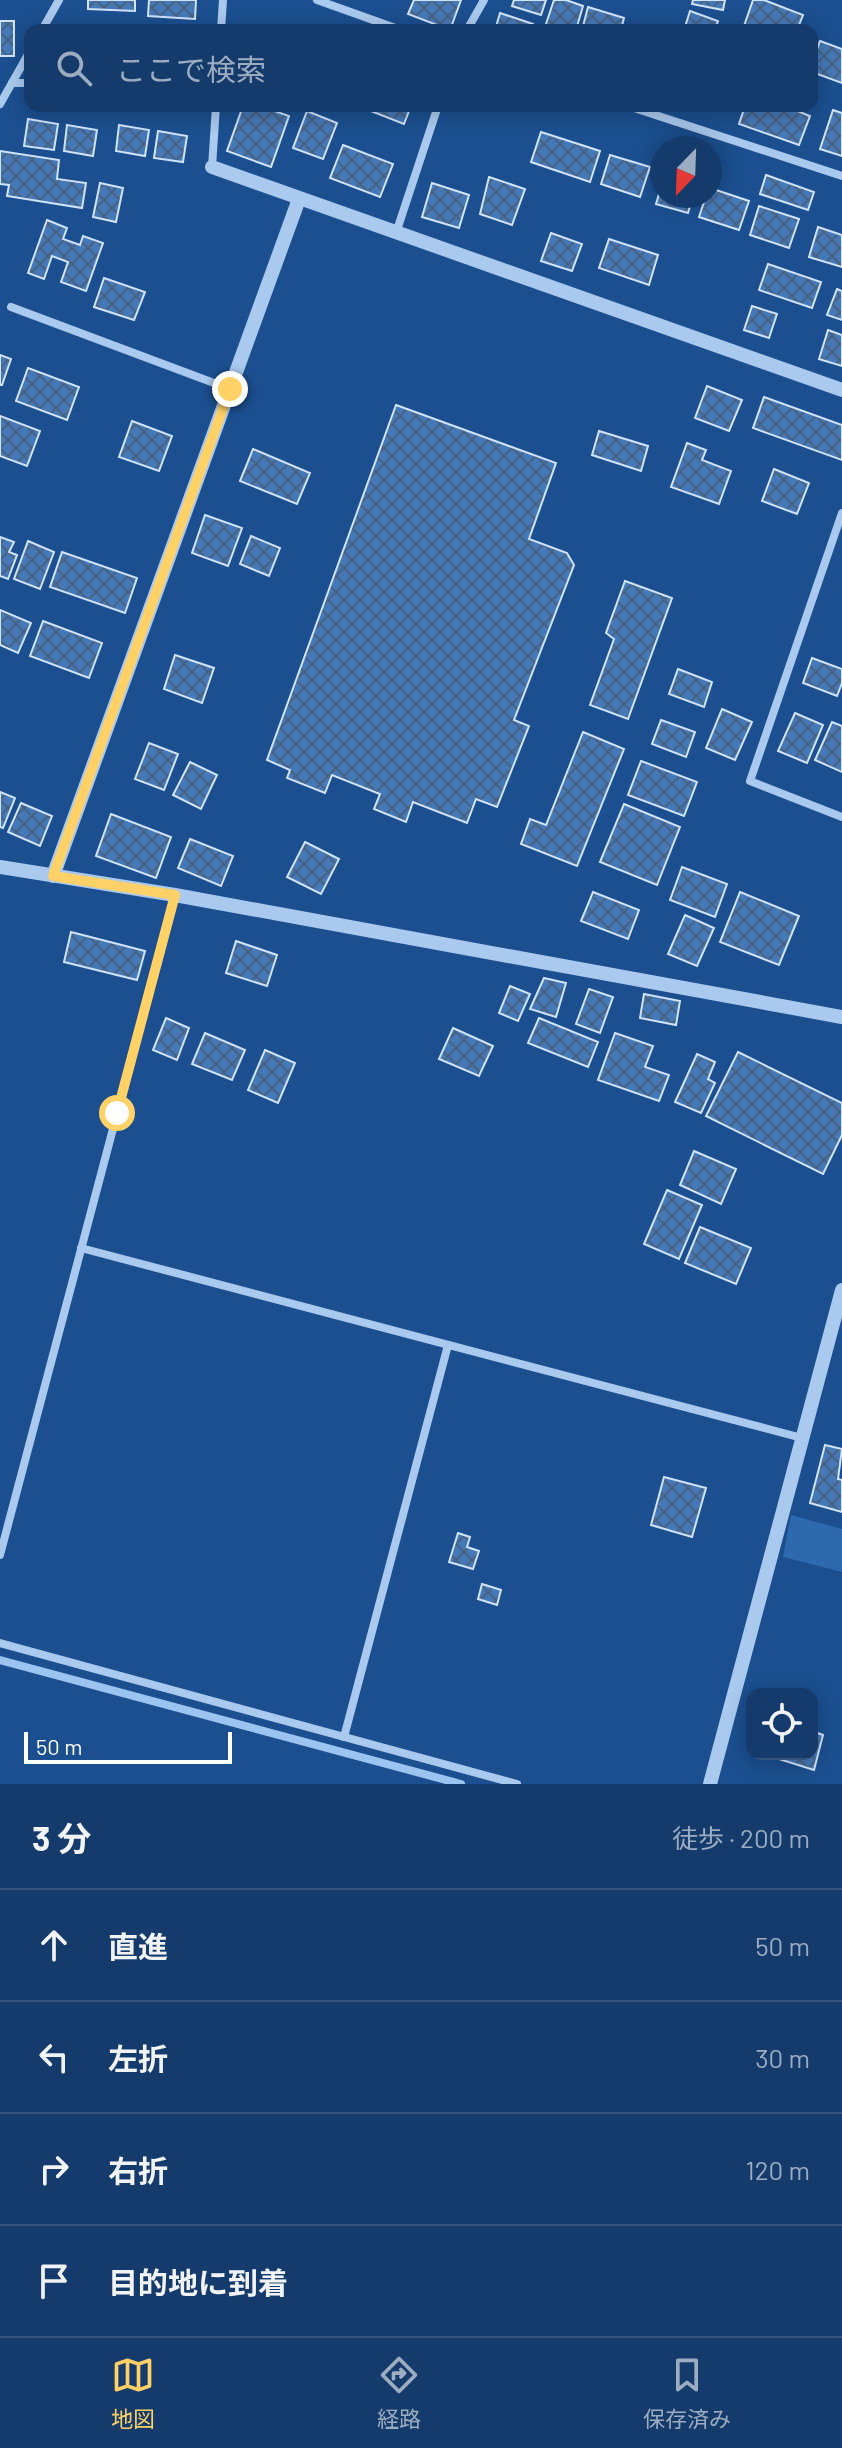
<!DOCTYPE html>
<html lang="ja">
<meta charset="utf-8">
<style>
:root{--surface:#143b6b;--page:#1d4271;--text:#f1f3f6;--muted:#9dadc1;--line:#33557e;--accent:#ffd166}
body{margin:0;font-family:Barlow,"Noto Sans JP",sans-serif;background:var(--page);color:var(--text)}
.controls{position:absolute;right:24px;bottom:24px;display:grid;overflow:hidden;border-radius:16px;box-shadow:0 4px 20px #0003}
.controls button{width:72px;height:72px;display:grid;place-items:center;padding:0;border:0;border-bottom:2px solid var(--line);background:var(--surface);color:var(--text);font:40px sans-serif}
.compass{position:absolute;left:650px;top:136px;width:72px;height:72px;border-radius:50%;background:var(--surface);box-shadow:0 4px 20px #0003;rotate:203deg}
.scale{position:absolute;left:24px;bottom:20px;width:208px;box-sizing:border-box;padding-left:8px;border:4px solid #fff;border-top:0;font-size:22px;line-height:28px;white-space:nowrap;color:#fff;-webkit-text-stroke:6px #1b4f8f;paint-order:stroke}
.stop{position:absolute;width:24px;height:24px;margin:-18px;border:6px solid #ffd166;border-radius:50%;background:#fff}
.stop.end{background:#ffd166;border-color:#fff;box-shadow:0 2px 8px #0008}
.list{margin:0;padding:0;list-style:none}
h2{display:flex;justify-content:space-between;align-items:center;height:104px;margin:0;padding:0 32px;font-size:34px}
h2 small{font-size:26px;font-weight:400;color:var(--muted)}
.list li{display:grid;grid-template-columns:52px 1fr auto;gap:24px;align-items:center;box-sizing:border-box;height:112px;padding:0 32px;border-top:2px solid var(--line)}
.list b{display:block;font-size:30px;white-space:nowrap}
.list em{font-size:26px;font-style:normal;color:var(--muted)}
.icon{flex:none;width:44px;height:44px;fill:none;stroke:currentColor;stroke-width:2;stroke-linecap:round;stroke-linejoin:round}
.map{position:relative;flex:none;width:842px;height:1784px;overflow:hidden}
.search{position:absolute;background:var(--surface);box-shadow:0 4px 20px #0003;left:24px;right:24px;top:24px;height:88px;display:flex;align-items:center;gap:20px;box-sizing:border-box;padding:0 28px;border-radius:16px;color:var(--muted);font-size:30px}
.sheet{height:552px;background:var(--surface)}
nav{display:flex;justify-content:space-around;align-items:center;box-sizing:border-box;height:112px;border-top:2px solid var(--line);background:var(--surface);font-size:22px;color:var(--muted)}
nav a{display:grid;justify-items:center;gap:4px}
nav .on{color:var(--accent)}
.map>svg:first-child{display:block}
.grass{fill:#2e69ad}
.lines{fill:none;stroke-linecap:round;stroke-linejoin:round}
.stream{stroke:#9cc4f0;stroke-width:8}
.building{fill:url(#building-cross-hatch);stroke:#cfe3fa;stroke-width:2}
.minor{stroke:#a9c9ee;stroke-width:8}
.tertiary{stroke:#a9c9ee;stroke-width:14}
.route{stroke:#ffd166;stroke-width:10}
</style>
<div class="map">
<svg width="842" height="1784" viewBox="0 0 842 1784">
<defs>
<pattern id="building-cross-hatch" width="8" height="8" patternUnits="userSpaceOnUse" patternTransform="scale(2)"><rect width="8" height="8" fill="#4478b7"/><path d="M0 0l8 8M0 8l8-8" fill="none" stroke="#486282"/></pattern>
</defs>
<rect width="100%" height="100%" fill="#1b4f8f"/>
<polygon class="grass" points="791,1515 842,1529 842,1572 783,1557"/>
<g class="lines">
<polyline class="stream" points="0,1660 461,1784"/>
</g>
<g class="building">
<polygon points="88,0 135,0 135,11 88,9"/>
<polygon points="149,0 196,0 195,19 148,16"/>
<polygon points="414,0 461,0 450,30 408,14"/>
<polygon points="514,0 546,0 541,15 512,6"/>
<polygon points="554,0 566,0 583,6 576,30 544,30"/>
<polygon points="693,0 725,0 723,10 692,4"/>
<polygon points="753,0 764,0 803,15 797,30 754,30 744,26"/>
<polygon points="588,7 624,18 621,30 582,30"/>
<polygon points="690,11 718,21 715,30 684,30"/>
<polygon points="500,13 533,24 531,30 495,30"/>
<rect x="0" y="21" width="14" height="35"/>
<polygon points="820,41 842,49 842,83 812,72 812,64"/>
<polygon points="243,106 271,106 269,109 289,116 271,167 227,151"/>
<polygon points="364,106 411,106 404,124 363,108"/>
<polygon points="745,106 785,106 810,116 799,145 739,124"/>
<polygon points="833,110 842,113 842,156 820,149"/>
<polygon points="307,111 337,123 323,159 293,148"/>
<polygon points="28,119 58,124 54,150 24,146"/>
<polygon points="67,125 97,130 93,156 64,151"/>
<polygon points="119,125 149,130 145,156 116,151"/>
<polygon points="158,131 187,136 183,162 154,158"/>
<polygon points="541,132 600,151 590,182 531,162"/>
<polygon points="343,145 393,164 380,197 330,178"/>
<polygon points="0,151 59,160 57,179 86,183 82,208 7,196 9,185 0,184"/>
<polygon points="610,155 650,167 640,197 601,184"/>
<polygon points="766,175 814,192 808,210 760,194"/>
<polygon points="489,177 525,189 512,225 480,214"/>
<polygon points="100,183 123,188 116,222 93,217"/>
<polygon points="432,183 469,195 459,228 422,217"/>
<polygon points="662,184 662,196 693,196 688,213 656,204"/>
<polygon points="710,188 749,201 739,230 699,217 706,196 710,196"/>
<polygon points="759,206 799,219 789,248 750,235"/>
<polygon points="47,220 67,228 63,239 80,245 83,236 103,243 86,291 61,282 68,262 52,256 44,279 28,273"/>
<polygon points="818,227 842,235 842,267 809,257"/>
<polygon points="551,233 582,244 572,271 541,261"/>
<polygon points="609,239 658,255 649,285 599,268"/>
<polygon points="768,264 821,282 812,308 759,290"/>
<polygon points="104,278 145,292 134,320 94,307"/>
<polygon points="837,289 842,291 842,320 827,315"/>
<polygon points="752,306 777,314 769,338 744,330"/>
<polygon points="828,330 842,335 842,366 819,359"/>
<polygon points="0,355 11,359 2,385 0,385"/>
<polygon points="28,368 79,387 67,420 16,401"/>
<polygon points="707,386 742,400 729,431 695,418"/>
<polygon points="764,397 842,425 842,460 753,428"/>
<polygon points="396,405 556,463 529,539 567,553 574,565 514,720 529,726 497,807 476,799 467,823 413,802 406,822 374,809 380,794 332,775 325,793 287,778 290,770 267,760"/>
<polygon points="0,416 40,431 27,466 0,456"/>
<polygon points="132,421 172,436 159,471 119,457"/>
<polygon points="599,431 648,446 641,471 592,455"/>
<polygon points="687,443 706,450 702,460 731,471 719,504 671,487"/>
<polygon points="253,449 310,473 297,504 240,481"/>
<polygon points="774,469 809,483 797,514 762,501"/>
<polygon points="205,515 242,528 228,566 192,553"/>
<polygon points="251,536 280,548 269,576 240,564"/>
<polygon points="0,537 14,542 9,552 17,555 8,579 0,576"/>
<polygon points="28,541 54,552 40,589 14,579"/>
<polygon points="62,552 137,578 125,613 50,587"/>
<polygon points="625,581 672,598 628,719 590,705 614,639 606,633"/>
<polygon points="0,610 31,623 18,653 0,645"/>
<polygon points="43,621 102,643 89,678 30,656"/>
<polygon points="175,655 214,668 202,703 164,689"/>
<polygon points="812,658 842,669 842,683 837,696 803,683"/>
<polygon points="678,669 712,682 704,707 669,694"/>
<polygon points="722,709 752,722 735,760 706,748"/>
<polygon points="795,713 823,725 807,763 778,751"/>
<polygon points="661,720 695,732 686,757 652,744"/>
<polygon points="832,722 842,726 842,772 815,760"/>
<polygon points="583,732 624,749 577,866 521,844 530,819 546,825"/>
<polygon points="149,743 178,754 164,790 135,779"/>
<polygon points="641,761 697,782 684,816 628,795"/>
<polygon points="190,762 217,775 201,809 173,795"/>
<polygon points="0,792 15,798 3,828 0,827"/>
<polygon points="21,803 52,816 40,846 8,832"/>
<polygon points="624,804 680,827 657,885 600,862"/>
<polygon points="111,814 171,837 156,878 96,856"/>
<polygon points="190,839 233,856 221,886 178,868"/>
<polygon points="305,842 339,859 321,894 287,877"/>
<polygon points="682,867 727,884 715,917 670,900"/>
<polygon points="593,892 639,910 628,939 581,921"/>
<polygon points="740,892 799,916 779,965 720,942"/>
<polygon points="685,915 714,928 697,966 668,954"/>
<polygon points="71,932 145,951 137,980 64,962"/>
<polygon points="236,941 277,955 267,986 226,973"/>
<polygon points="544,978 566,983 556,1017 530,1009"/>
<polygon points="510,986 530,994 518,1021 499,1013"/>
<polygon points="589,989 613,997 600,1033 576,1024"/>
<polygon points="644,994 680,1001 676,1025 640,1018"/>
<polygon points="166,1018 189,1028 177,1060 153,1050"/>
<polygon points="539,1018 598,1042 588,1067 528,1043"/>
<polygon points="453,1028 493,1046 479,1076 439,1059"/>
<polygon points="205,1033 245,1050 232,1080 192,1064"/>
<polygon points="615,1033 653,1046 645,1067 669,1075 659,1101 598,1080"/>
<polygon points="265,1050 295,1063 278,1103 248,1090"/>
<polygon points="738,1052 842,1103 842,1135 823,1174 706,1116"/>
<polygon points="697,1054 715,1062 708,1079 715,1083 701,1113 675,1102"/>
<polygon points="694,1151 736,1169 721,1204 680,1185"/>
<polygon points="667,1190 702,1205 679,1259 644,1244"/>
<polygon points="700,1227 751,1248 736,1284 685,1263"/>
<polygon points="825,1445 842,1449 838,1479 842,1480 842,1512 810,1503"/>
<polygon points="664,1477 706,1488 692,1537 651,1525"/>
<polygon points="458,1533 470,1537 467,1547 479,1551 473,1569 449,1562"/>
<polygon points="482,1584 501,1590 497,1605 478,1599"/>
<polygon points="812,1731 823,1735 814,1770 763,1754 812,1754"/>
</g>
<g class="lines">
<g class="minor">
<polyline points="317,0 401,30"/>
<polyline points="42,30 59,0"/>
<polyline points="221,30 223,0"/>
<polyline points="467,30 484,0"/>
<polyline points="12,83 30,83"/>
<polyline points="0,104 30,51"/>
<polyline points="628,106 842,176"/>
<polyline points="212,167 216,106"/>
<polyline points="396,233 438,106"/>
<polyline points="11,307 230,389"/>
<polyline points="842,513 750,781 842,817"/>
<polyline points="81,1248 802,1438"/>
<polyline points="0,1555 175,895"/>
<polyline points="0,1643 517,1784"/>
<polyline points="344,1737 448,1345"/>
</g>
<g class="tertiary">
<polyline points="212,167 842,390"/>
<polyline points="0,867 175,895 842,1017"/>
<polyline points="53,876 299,199"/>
<polyline points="710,1784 842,1290"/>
</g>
</g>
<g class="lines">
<polyline class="route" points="117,1113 175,895 53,876 230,389"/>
</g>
</svg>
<div class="controls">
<button><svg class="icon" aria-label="locate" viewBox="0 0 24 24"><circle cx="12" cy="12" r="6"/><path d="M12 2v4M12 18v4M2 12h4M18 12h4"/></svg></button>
</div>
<svg class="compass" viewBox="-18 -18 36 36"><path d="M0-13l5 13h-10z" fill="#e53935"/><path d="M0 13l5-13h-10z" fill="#9dadc1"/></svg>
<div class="scale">50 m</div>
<div class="stop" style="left:117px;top:1113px"></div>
<div class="stop end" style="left:230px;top:389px"></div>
<div class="search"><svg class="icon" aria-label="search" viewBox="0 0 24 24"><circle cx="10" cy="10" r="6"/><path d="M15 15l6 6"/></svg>ここで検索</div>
</div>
<section class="sheet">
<h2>3 分<small>徒歩 · 200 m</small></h2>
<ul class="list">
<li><svg class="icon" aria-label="ahead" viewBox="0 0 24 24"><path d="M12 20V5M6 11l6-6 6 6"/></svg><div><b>直進</b></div><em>50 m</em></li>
<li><svg class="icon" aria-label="left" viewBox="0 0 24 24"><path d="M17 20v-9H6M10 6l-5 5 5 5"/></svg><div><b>左折</b></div><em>30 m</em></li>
<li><svg class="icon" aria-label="right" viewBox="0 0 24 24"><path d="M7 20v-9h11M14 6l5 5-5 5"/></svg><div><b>右折</b></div><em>120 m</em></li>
<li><svg class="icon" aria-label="arrive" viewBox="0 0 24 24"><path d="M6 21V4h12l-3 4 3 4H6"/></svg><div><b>目的地に到着</b></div></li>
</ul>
</section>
<nav>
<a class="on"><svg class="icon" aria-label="map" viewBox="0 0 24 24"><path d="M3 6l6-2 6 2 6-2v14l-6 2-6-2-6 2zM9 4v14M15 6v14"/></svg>地図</a>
<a><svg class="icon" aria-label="directions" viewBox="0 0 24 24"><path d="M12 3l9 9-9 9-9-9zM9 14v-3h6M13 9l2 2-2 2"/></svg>経路</a>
<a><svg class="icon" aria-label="saved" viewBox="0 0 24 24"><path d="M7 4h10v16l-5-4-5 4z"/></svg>保存済み</a>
</nav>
